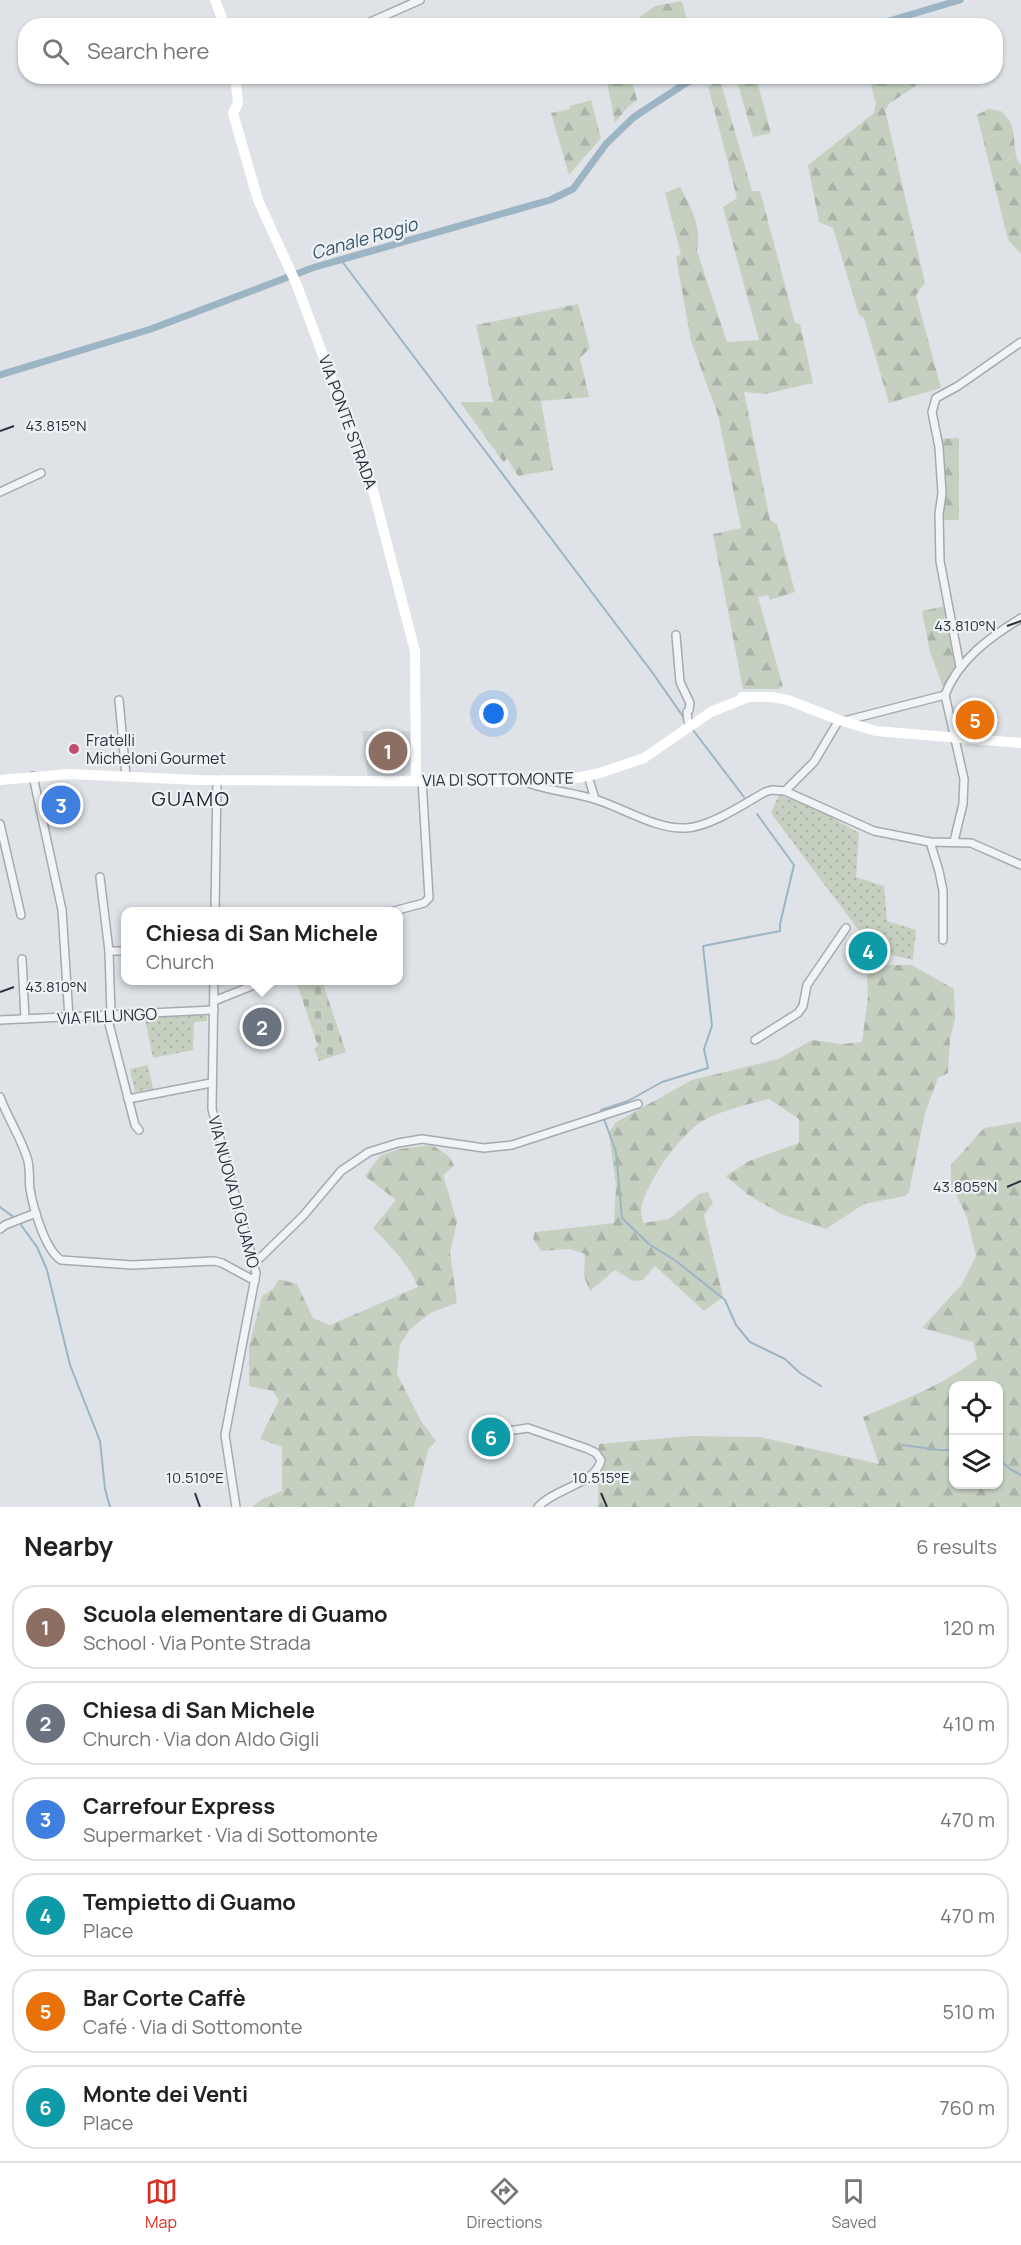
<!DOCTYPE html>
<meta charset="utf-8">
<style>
:root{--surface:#fff;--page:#f6f6f6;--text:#222;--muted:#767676;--line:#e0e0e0;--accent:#d93025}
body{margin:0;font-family:Manrope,sans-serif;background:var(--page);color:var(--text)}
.controls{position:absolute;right:18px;bottom:18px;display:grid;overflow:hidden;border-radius:12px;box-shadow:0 2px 4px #0004}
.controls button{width:54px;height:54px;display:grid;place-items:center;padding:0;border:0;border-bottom:2px solid var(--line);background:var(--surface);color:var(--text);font:30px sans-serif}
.you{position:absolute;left:494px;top:714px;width:21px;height:21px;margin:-15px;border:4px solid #fff;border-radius:50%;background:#1a73e8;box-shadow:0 0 0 9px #1a73e833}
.badge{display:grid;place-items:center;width:39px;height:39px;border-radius:50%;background:var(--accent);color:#fff;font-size:20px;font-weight:700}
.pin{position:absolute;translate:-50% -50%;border:3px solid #fff;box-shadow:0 2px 6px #0006}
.popup{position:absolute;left:121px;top:907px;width:282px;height:78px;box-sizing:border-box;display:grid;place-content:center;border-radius:12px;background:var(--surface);filter:drop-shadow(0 2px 4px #0005);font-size:20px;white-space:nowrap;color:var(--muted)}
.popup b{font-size:22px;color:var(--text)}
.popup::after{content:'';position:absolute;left:50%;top:100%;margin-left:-12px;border:12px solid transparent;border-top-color:var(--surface)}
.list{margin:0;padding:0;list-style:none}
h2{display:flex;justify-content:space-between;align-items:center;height:78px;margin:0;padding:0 24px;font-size:26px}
h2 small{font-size:20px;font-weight:400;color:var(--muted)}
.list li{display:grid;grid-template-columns:39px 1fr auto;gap:18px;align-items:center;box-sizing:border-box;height:84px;margin:0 12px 12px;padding:0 12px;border:2px solid var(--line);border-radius:24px}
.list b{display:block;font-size:22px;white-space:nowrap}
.list p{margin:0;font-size:20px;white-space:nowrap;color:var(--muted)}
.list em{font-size:20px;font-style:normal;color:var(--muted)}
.icon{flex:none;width:33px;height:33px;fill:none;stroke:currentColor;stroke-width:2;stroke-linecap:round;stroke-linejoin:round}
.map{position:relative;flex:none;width:1021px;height:1507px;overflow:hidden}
.search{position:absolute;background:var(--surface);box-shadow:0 2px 4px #0004;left:18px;right:18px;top:18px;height:66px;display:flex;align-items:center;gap:15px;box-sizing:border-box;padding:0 21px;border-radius:24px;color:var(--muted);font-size:22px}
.sheet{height:654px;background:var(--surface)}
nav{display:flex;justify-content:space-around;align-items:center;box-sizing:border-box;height:84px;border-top:2px solid var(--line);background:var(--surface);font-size:16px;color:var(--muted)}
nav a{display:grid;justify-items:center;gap:3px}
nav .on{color:var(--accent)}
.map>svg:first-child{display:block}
.built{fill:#cdd2d8}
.grass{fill:url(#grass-dots)}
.forest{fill:url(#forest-firs);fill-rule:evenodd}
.cemetery{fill:url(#cemetery-stones)}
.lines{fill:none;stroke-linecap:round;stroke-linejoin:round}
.stream{stroke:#9db4c4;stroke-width:2}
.canal{stroke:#9db4c4;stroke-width:7}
.street-casing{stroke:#a5aab0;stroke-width:10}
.street{stroke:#f1f3f6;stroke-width:7}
.secondary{stroke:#fff;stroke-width:10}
.ticks{fill:none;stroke:#29323c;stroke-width:2}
.poi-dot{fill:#c24e6d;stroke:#eef2f5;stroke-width:2}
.labels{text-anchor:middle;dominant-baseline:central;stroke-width:4.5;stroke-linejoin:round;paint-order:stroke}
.street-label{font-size:16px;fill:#29323c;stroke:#eef2f5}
.poi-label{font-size:16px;fill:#29323c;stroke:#eef2f5;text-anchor:start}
.water-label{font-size:18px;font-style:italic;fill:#37556d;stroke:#eef2f5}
.quarter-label{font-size:20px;letter-spacing:1.5px;fill:#1b242d;stroke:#eef2f5}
.ticks-label{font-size:15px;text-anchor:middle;fill:#29323c;stroke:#eef2f5;stroke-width:4.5;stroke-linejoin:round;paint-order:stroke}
</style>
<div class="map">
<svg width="1021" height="1507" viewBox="0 0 1021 1507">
<defs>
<pattern id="grass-dots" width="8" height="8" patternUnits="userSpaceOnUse" patternTransform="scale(1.5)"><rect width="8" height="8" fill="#c6d0c1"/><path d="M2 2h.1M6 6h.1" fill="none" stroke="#aab3a7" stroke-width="1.8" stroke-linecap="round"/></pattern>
<pattern id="forest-firs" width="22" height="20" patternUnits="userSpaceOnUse" patternTransform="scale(1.5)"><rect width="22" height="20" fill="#c6d0c1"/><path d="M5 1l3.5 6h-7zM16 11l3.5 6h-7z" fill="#aab3a7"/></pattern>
<pattern id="cemetery-stones" width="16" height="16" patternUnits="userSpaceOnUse" patternTransform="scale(1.5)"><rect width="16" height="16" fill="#c6d0c1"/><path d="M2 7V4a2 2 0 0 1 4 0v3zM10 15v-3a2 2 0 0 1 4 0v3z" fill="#aab3a7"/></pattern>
</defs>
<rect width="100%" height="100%" fill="#dfe3e7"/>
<polygon class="built" points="362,731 412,731 410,771 404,776 368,778"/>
<g class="grass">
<polygon points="779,795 828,811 829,816 859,833 856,877 884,886 887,921 916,930 913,960 884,953 877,939 866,940 771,813"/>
<polygon points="207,1015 207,1021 194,1022 193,1050 153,1058 145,1018"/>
<polygon points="148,1065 153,1089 135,1092 130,1069"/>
</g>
<g class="forest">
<polygon points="682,1 688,25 643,25 640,17 655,6"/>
<polygon points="606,77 631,77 637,100 628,107 615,123"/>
<polygon points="736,77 756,77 771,133 753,137"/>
<polygon points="869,77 914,77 916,86 890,103 885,110 925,283 916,295 941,388 889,403 864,318 859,315 833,228 819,222 808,165 874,113 876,104"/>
<path d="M720,80L752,191H760L795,323L800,324L813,383L765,394L744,392L770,520L777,524L795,592L770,600L768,595L758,597L783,687L777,689H743L713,534L741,528L718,415L691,341L676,257L681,254L665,193L680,187C691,207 702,227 697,251L727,342L759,340L723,207L737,198L708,86Z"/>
<polygon points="591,100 601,138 569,175 551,113 570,109 570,106"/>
<path d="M988,109L1001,111C1005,116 1011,121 1012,127C1016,140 1012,155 1021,165V254L1008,240L977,115Z"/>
<polygon points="578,304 590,348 580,358 589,397 541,401 553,470 518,476 507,458 504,463 460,402 493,402 476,325"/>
<polygon points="959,438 959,520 941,520 940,439"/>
<polygon points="946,606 959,664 944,690 930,652 922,611"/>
<path d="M875,965H912L954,989L955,1019L950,1039L948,1073L938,1078L925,1113L909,1192L905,1196L864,1204L826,1229L781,1214L747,1194L726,1176L749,1161L799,1143V1119L769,1099C749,1104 714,1112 698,1124C676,1141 650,1178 642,1204C640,1210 642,1217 643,1223L669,1219L699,1194L708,1192L713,1203L704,1215L723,1297L704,1311L655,1266L643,1280L633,1281L615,1270L590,1291L584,1276L585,1254L570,1249L541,1251L533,1239L535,1232L614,1223L616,1186L609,1132L616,1122L692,1080L778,1059L812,1040L841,1044L862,1042L868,996L867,972Z"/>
<path d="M1021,1122V1507H598L599,1444L690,1436L760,1437L879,1464L863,1417C903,1400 943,1385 977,1359L973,1342L922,1328L962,1284L976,1256L967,1217L951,1184V1165L984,1128ZM954,1386H998V1484H954Z"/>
<path d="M432,1145L450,1157L454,1166L443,1175L457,1222L450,1252L457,1303L432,1312L410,1329L400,1345L397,1374L421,1421L436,1441L428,1450L414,1507H252L262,1499L282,1491V1447L260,1439L279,1400L273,1391L249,1386V1347L262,1296L274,1288L279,1279L297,1284L313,1318L330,1325L418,1287C408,1263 391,1247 373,1228L396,1200L365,1176L381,1155L400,1149Z"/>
</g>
<polygon class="cemetery" points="296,981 322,981 346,1052 319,1061 314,1048 318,1046"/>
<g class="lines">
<g class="stream">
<polyline points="341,260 652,672 684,718"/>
<polyline points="693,730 744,797"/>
<polyline points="601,1110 628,1101 662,1082 708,1068 704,1049 712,1026 703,946 780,931 780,924 794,865 757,814"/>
<polyline points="604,1119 616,1152 622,1218 649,1244 676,1261 725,1300 736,1325 750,1342 785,1359 800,1373 821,1386"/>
<polyline points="0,1207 15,1218"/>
<polyline points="21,1225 37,1247 47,1270 70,1365 100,1441 105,1489 110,1507"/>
<polyline points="902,1445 940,1450 954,1450"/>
<polyline points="998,1458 1010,1469 1021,1475"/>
</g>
<g class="canal">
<polyline points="872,26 960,0"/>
<polyline points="0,375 151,329 312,268 550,200 573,189 606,144 634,117 686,83 702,76"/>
</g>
<g class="street-casing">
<g id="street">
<polyline points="361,26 420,0"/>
<polyline points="0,492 41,473"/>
<polyline points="676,635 680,682 690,703 689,710"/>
<polyline points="960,667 940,561 939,514 942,493 939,447 932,412 936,398 958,386 1021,342"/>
<polyline points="119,700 126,776"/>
<polyline points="687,712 688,721"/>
<polyline points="844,721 945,695"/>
<polyline points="33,776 62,910 69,1018"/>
<polyline points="588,776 595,799"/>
<path d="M531,784C552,791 574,793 594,799C622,807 656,830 686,828C710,827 744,804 765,792L772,790L785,791L874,831L930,842L971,843L1021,865"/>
<polyline points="785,791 814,762 839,720"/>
<polyline points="0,824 21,915"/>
<path d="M954,841L963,804L964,779L945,695C958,660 990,637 1021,618"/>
<polyline points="930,842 939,871 943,891 943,940"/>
<polyline points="100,877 109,951 111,1016"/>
<polyline points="215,912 217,780"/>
<polyline points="390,912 424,903 429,898 422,780"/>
<polyline points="109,951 125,951"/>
<polyline points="22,959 25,1019"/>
<polyline points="214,980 212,1109 256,1273 225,1435 236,1507"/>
<polyline points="214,1001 267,980"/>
<polyline points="107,1016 135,1125 139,1130"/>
<polyline points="0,1020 214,1010"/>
<polyline points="755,1040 798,1013 803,1006 807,985 846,928"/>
<path d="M0,1097C8,1119 22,1139 28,1161C30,1170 29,1180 30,1189C33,1207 45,1250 61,1260L132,1265L214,1261L222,1263L255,1281"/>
<polyline points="128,1099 211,1083"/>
<polyline points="0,1229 5,1225 36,1213"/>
<polyline points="255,1261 261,1257 303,1216 341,1171 369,1152 398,1143 422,1139 484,1148 512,1145 638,1104"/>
<path d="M501,1432L528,1428L588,1449L596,1453L601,1460C596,1484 555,1488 538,1507"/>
</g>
</g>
<use href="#street" class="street"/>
<g class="secondary">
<polyline points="215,0 225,26"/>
<polyline points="235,76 238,103 233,113 258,200 296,283 373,490 415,651 416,780"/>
<polyline points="742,697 772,697 788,700 839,720 876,731 1021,743"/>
<polyline points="0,780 69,774 198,780 522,782 577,778 600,773 644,758 711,712 748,697"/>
</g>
</g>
<path class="ticks" d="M0,431L14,426M1007,626L1021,621M0,992L14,987M1007,1187L1021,1181M195,1493L200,1507M601,1493L607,1507"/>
<circle class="poi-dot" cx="74" cy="749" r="6"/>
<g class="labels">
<g class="street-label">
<text transform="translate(348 422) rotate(70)">VIA PONTE STRADA</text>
<text transform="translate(498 779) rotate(-1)">VIA DI SOTTOMONTE</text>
<text transform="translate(107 1016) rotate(-3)">VIA FILLUNGO</text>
<text transform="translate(234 1192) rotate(75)">VIA NUOVA DI GUAMO</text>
</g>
<g class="poi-label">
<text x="86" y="740">Fratelli<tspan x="86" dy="18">Micheloni Gourmet</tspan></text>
</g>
<g class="water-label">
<text transform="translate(364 238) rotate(-16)">Canale Rogio</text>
</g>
<g class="quarter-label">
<text x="191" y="798">GUAMO</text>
</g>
</g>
<g class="ticks-label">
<text x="56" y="431">43.815°N</text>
<text x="965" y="631">43.810°N</text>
<text x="56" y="992">43.810°N</text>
<text x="965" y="1192">43.805°N</text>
<text x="195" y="1483">10.510°E</text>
<text x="601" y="1483">10.515°E</text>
</g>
</svg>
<div class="controls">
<button><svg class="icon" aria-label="locate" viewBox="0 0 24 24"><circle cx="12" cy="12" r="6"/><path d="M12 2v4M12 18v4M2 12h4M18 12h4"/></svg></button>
<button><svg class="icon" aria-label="layers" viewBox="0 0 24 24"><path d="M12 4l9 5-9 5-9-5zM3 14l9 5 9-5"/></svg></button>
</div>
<div class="you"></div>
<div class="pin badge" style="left:388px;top:751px;background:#8d6e63">1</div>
<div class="pin badge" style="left:262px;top:1027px;background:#6b7280">2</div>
<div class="popup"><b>Chiesa di San Michele</b>Church</div>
<div class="pin badge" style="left:61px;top:805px;background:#3f7fe0">3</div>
<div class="pin badge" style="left:868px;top:951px;background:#0f9aa8">4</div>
<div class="pin badge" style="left:975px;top:720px;background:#e8710a">5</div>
<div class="pin badge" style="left:491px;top:1437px;background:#0f9aa8">6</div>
<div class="search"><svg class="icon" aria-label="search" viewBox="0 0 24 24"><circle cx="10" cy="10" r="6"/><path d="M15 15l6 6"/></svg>Search here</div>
</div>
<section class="sheet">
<h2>Nearby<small>6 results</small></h2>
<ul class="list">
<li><span class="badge" style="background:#8d6e63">1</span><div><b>Scuola elementare di Guamo</b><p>School · Via Ponte Strada</p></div><em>120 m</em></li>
<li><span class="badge" style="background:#6b7280">2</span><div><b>Chiesa di San Michele</b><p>Church · Via don Aldo Gigli</p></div><em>410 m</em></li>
<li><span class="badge" style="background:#3f7fe0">3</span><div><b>Carrefour Express</b><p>Supermarket · Via di Sottomonte</p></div><em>470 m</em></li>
<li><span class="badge" style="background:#0f9aa8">4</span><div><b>Tempietto di Guamo</b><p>Place</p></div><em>470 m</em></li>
<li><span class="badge" style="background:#e8710a">5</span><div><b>Bar Corte Caffè</b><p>Café · Via di Sottomonte</p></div><em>510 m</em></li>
<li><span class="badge" style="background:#0f9aa8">6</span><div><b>Monte dei Venti</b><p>Place</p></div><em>760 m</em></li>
</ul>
</section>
<nav>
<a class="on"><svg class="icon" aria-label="map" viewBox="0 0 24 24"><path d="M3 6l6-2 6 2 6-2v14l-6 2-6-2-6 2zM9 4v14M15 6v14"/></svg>Map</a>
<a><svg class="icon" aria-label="directions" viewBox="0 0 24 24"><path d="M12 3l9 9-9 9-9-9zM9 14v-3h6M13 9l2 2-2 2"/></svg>Directions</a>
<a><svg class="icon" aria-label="saved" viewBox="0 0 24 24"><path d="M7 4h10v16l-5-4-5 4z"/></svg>Saved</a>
</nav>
